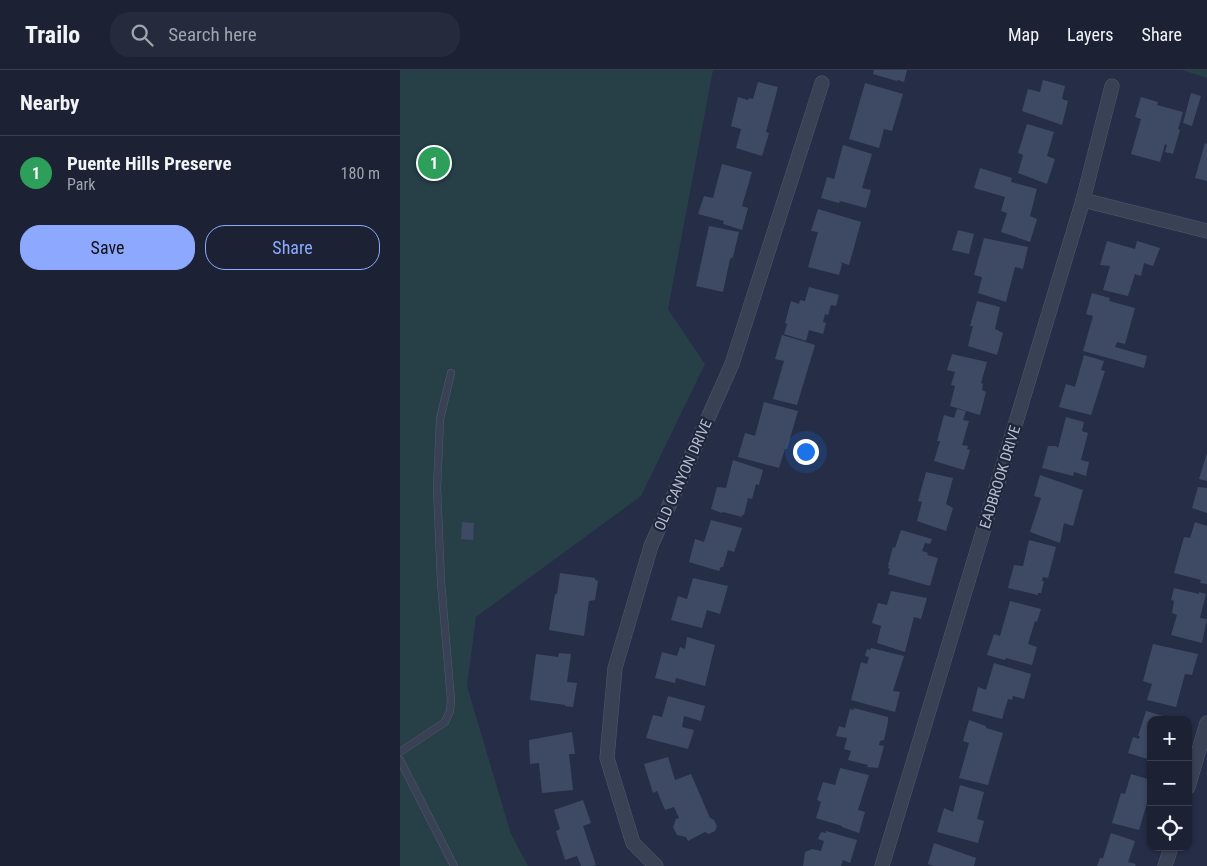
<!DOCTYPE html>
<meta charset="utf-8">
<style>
:root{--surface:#1c2234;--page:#252a3c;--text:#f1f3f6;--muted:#a0a4ac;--line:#3a3f4f;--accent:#8ca9ff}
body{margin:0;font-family:"Roboto Condensed",sans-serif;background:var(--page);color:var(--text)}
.controls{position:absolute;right:15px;bottom:15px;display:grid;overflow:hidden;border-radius:10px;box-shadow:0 1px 4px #0004}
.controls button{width:45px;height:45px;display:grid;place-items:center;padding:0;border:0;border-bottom:1px solid var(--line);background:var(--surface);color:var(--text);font:25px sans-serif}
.you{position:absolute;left:405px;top:381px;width:18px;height:18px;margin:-12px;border:4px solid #fff;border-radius:50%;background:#1a73e8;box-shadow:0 0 0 8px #1a73e833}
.badge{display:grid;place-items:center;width:32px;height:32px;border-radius:50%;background:var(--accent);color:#fff;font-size:16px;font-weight:700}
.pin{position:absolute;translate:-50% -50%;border:2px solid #fff;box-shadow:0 1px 5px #0006}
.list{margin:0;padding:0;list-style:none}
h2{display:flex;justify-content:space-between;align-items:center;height:65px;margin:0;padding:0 20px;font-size:21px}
h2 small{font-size:16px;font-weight:400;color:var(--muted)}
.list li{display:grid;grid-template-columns:32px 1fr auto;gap:15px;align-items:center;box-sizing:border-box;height:75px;padding:0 20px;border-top:1px solid var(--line)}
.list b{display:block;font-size:19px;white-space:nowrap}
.list p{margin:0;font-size:16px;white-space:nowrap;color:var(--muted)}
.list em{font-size:16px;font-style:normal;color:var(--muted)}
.actions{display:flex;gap:10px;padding:15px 20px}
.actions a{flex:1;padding:11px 0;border:1px solid var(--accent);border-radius:20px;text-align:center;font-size:18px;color:var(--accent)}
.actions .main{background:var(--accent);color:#111}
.icon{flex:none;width:28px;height:28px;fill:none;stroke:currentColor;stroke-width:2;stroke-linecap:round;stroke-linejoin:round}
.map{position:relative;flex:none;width:807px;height:796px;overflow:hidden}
header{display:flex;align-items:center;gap:30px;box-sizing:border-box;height:70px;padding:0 25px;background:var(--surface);border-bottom:1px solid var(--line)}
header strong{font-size:24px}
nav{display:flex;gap:28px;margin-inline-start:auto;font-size:18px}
.search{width:350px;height:45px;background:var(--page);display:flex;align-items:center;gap:12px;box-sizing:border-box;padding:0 18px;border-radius:20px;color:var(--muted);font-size:19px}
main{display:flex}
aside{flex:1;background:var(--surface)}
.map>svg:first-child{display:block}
.green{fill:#273f47}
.building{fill:#3e4963}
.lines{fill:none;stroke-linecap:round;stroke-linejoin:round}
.lane-casing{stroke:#52596c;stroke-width:8}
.street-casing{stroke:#52596c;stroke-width:15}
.lane{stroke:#394155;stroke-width:7}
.street{stroke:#394155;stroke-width:14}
.labels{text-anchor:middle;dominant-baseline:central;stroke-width:4.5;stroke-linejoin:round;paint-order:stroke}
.street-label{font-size:15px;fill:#b7bdce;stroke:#1e263b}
</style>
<header>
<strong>Trailo</strong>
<div class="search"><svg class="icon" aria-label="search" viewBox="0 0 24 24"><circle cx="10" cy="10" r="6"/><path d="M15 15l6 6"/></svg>Search here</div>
<nav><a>Map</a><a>Layers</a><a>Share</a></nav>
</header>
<main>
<aside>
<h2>Nearby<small></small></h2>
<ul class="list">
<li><span class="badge" style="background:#2e9e5b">1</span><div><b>Puente Hills Preserve</b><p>Park</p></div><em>180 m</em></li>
</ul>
<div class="actions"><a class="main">Save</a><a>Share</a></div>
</aside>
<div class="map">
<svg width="807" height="796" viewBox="0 0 807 796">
<rect width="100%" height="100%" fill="#252e46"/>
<g class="green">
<polygon points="0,0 313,0 268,239 305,294 241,426 76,547 67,616 111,764 128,796 0,796"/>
<polygon points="782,0 807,0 807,8"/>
</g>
<g class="building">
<polygon points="474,0 507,0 504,12 498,10 497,11 473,4"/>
<polygon points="643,10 665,16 662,29 668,31 662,55 622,41 628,19 640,22"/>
<polygon points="358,12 378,17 366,62 369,63 362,86 336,78 341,59 331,56 338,27 348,30 349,28 353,29"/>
<polygon points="465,13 503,24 492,61 484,59 479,78 449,69"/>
<polygon points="791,23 801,26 792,56 783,53"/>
<polygon points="741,27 758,32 757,35 783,42 778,59 780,60 773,84 765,82 767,75 765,74 760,92 731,84 741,49 735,47"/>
<polygon points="627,54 654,62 647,86 655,89 647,114 618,103 623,85 618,83"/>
<polygon points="805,73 807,74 807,111 795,108"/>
<polygon points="443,75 472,84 462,118 471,120 466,138 440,131 439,133 421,128 427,107 434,109"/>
<polygon points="322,94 352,102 342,136 348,138 342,160 323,154 324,151 298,144 304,126 313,128"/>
<polygon points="580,98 612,108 611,112 637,119 630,146 637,149 630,172 601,162 607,143 601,141 605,127 574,118"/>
<polygon points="418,139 461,152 449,195 440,192 442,194 439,205 408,197 418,162 411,161"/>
<polygon points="309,156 339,162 333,187 330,189 323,222 296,216"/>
<polygon points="558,160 574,164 569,184 552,180"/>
<polygon points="584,168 628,177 623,199 615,197 606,232 578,223 582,207 574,205"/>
<polygon points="707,171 735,179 737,171 760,178 753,196 744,193 741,206 735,204 728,226 703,220 710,196 700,195"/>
<polygon points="409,217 439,225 436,236 431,235 428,245 425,244 423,252 426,253 423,264 409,260 406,271 384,264 387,254 385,253 391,231 399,234 400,230 405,231"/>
<polygon points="692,223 710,228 709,231 735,238 725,274 717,272 715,277 747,286 744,298 683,281 693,246 686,244"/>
<polygon points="577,231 600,237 595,259 603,263 597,285 568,276 573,256 570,256"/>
<polygon points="382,265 415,275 397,335 373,329 384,291 375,289"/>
<polygon points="552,284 587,292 581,313 583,314 582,320 586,322 580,345 550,336 555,316 551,315 555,302 547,300"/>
<polygon points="684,285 704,291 701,300 705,301 691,345 659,337 666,314 675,317"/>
<polygon points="364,332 398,341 387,379 385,379 379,398 338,387 345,363 355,366"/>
<polygon points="557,339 566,341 563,350 569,351 562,375 568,376 567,379 570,380 564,400 534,391 540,371 537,371 544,345 554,348"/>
<polygon points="666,347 684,352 682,361 688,363 681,390 689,392 686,406 674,402 673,406 642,398 648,376 656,376 658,378"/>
<polygon points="807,383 807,411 799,409"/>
<polygon points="333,390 363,400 359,415 356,414 352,429 348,428 344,445 342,445 342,447 323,442 322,443 311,439 317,417 326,418"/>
<polygon points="526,402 553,408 546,434 553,438 546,461 517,451 522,432 518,431"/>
<polygon points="640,405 683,420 673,456 664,453 660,473 630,462 641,428 634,426"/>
<polygon points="798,417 807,418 807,443 792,438"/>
<polygon points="311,450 342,458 334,482 328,480 323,497 321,497 319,501 289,492 295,469 304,472"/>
<polygon points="62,452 74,453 73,470 61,469"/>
<polygon points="795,452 807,456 807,514 800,513 801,510 774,503 784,467 790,468"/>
<polygon points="501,460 532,469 530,474 525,473 522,481 528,483 527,485 538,488 530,516 488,504 490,499 488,498 489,495 488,495 493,477 495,478"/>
<polygon points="629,470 656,477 648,508 643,507 642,511 644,511 641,523 638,523 638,525 608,518 614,495 623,496"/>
<polygon points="160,503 195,508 195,510 198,511 195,530 189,531 184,566 149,560 155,524 157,524"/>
<polygon points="293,508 328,516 320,544 307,540 302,558 271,550 278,526 287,529"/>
<polygon points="774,518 799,524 799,522 806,524 800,548 807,549 802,573 771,565 777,545 772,543 774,531 771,530"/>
<polygon points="491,521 527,528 521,549 514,547 505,582 477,573 481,556 472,553 478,533 487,535"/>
<polygon points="610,531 641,539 637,552 635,551 628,574 637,577 632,595 606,588 605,590 587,585 594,564 600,566"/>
<polygon points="287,567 315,575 305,616 276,608 275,613 255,608 262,582 277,586 280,577 285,579"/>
<polygon points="753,574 798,584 792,605 785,604 776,637 747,630 752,614 743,611"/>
<polygon points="471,578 504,586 493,621 500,622 495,642 451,630 461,592 467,594 469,587 465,586 467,579 470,580"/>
<polygon points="159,583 171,584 167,612 177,613 173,637 165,636 165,635 130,630 136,584 158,587"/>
<polygon points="594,593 631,604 624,629 613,626 612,630 608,629 602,649 572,641 578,617 586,620"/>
<polygon points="268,626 305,636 301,651 284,646 282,657 294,660 288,679 246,668 253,645 262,647"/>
<polygon points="454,638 488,647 488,652 484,670 480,671 479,675 484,676 478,698 467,697 468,695 448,690 451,681 444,679 447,668 436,666 439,656 445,658 450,639 454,640"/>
<polygon points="746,641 770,648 770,650 751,650 751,690 728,683 733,667 739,669 740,666 738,666"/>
<polygon points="569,650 586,656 586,658 603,663 588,715 559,708 569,673 563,671"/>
<polygon points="172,662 175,684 169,684 173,720 142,723 139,693 130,694 129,670"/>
<polygon points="268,687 275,710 291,704 310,748 314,750 317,756 315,761 309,764 305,762 288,771 286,767 277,765 273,757 276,749 279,748 274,737 265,740 257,721 253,723 244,694"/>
<polygon points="440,698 469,705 458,740 465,742 459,763 442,757 442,756 416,748 421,732 417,730 423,712 435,715"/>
<polygon points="731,704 751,710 751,735 747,733 739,760 712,753 721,723 725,724"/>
<polygon points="560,715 584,722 577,749 584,751 578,773 537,762 544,738 553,742"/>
<polygon points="183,730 191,753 183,756 196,795 192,796 181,796 177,786 165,790 156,761 160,759 154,740"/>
<polygon points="426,761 457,770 450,793 443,790 441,796 403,796 405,782 412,779 421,781 424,771 418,769 421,762 426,763"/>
<polygon points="711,763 735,771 728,792 736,794 735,796 697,796 700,788 703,788"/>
<polygon points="534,773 576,788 574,796 534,796 528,794"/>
</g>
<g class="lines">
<g class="lane-casing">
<g id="lane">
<polyline points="0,682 45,652 50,641 51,630 41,512 37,418 40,349 51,303"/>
<polyline points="0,690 54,796"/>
</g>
</g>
<g class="street-casing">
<g id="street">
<polyline points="683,130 807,161"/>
<polyline points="788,717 807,653"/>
<polyline points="256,796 233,773 207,688 215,598 251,476 332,294 422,13"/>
<polyline points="482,796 683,130 712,16"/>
<polyline points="765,796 771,777"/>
</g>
</g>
<use href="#lane" class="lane"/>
<use href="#street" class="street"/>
</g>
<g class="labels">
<g class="street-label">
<text transform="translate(283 405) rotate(-66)">OLD CANYON DRIVE</text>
<text transform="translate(600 407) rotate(-73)">EADBROOK DRIVE</text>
</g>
</g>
</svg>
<div class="controls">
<button>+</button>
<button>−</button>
<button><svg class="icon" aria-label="locate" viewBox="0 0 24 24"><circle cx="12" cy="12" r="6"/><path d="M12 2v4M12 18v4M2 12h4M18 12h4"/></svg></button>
</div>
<div class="you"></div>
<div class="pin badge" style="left:34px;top:93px;background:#2e9e5b">1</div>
</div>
</main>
